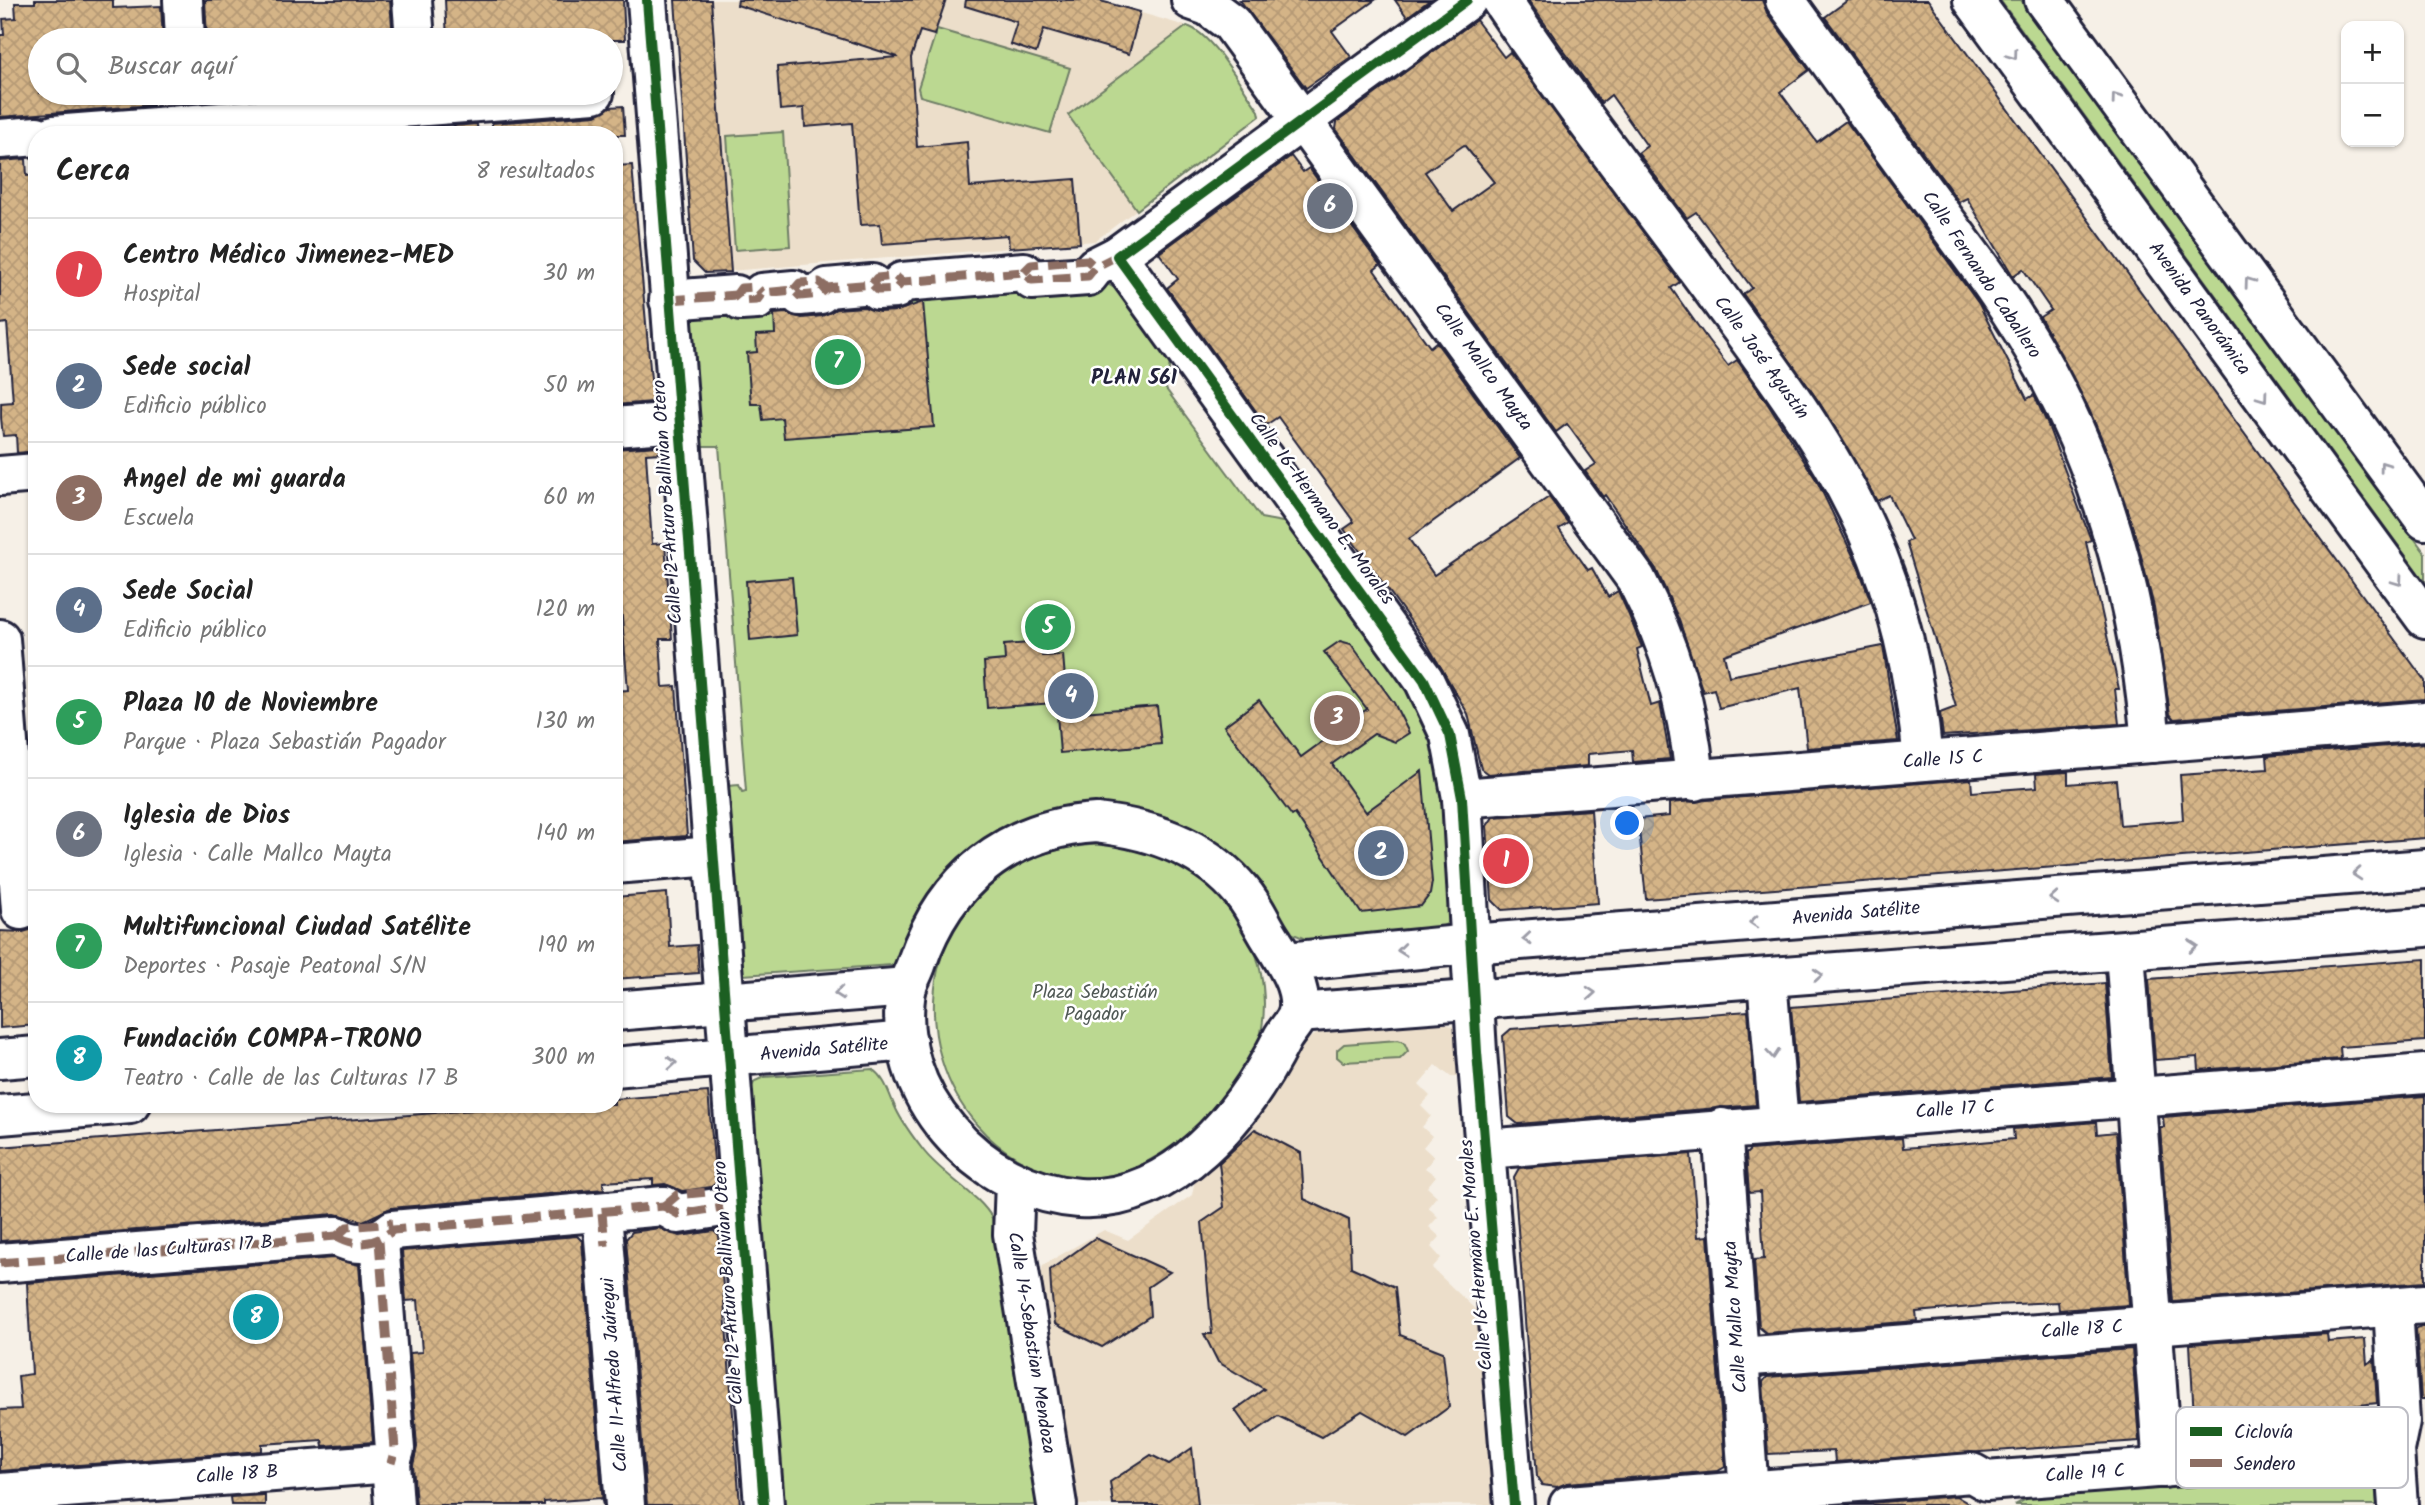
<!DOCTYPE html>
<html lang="es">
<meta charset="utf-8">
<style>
:root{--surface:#fff;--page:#f6f6f6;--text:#222;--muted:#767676;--line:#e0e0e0;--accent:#d93025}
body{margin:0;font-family:Kalam,sans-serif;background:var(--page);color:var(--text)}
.controls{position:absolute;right:21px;top:21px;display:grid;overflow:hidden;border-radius:14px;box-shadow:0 2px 5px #0004}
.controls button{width:63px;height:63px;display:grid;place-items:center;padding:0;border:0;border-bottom:2px solid var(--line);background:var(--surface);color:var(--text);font:35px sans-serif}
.you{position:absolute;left:1628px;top:824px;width:24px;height:24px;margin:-18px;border:5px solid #fff;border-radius:50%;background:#1a73e8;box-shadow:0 0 0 10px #1a73e833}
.badge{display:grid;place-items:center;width:46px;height:46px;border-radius:50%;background:var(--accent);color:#fff;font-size:23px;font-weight:700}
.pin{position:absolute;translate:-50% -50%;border:4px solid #fff;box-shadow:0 2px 7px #0006}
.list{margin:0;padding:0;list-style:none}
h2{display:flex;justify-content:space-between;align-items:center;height:91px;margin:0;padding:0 28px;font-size:30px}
h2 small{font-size:23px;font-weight:400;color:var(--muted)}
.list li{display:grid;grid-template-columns:46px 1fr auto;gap:21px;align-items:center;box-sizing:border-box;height:112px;padding:0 28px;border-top:2px solid var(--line)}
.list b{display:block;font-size:26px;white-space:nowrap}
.list p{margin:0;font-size:23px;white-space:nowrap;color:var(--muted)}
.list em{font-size:23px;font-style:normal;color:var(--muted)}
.icon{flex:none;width:38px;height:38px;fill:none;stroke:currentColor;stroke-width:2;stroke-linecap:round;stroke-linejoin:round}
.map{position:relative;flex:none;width:2425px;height:1505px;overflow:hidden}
.search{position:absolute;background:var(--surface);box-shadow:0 2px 5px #0004;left:28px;top:28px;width:595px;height:77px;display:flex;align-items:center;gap:18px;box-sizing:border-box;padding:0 24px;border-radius:38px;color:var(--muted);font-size:26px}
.panel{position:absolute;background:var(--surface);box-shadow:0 2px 5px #0004;left:28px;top:126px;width:595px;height:987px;border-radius:28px}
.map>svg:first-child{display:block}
.built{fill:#ecdeca}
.green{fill:#bbd891;stroke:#6e7d66;stroke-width:2}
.building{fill:url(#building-cross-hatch);stroke:#22223b;stroke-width:2;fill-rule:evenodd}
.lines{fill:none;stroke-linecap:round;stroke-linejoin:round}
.minor-casing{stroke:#22223b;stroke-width:44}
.major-casing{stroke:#22223b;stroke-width:44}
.minor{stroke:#fff;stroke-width:38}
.major{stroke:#fff;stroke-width:38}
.quiet{stroke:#8d6e63;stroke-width:9;stroke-dasharray:18 9;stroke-linecap:butt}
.cycleway-casing{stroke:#fff;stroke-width:15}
.cycleway{stroke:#1b5e20;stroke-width:10}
.oneway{stroke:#9c9ca7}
.labels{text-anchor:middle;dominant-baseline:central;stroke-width:5;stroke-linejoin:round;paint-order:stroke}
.street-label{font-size:19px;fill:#22223b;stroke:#fff}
.park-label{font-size:19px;fill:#505955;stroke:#fff}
.neighbourhood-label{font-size:21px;font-weight:bold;fill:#22223b;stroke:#fff}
.key{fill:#fff;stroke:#bdbdc4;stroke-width:2}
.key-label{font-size:19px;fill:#22223b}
</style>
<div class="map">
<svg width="2425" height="1505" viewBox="0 0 2425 1505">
<defs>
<pattern id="building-cross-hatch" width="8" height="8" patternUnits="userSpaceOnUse" patternTransform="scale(1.75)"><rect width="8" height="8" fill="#d4b487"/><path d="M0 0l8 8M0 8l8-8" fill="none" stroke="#b69a75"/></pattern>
</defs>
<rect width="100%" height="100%" fill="#f6f0e7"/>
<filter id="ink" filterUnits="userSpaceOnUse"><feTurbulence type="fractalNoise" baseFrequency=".0143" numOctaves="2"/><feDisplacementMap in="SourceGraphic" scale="14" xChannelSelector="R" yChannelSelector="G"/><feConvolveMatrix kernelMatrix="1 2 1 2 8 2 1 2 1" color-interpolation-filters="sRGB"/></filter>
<g filter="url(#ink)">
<g class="built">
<polygon points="675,0 1097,0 1196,29 1259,111 1260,116 1095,241 705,273 693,261"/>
<polygon points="1514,50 1569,126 1415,238 1387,199 1463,145 1436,106"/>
<polygon points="1439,1022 1452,1026 1457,1033 1461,1077 1451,1077 1436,1065 1419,1085 1430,1096 1421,1106 1431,1116 1422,1127 1432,1136 1423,1147 1434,1157 1425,1168 1436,1176 1427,1187 1437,1196 1428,1207 1438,1217 1429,1227 1440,1237 1431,1247 1441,1258 1432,1268 1479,1313 1493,1498 1491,1505 1076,1505 1040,1276 1043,1265 1104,1230 1128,1240 1192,1195 1195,1179 1252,1123 1296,1052 1311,1037 1327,1029"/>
</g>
<g class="green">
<polygon points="2000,0 2021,0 2425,553 2425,582"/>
<path d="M1187,26C1212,33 1243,89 1259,111L1260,116L1137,210L1068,115Z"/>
<polygon points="937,29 1070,68 1050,133 920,96 918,88"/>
<polygon points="783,132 790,246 735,250 727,136"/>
<path d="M1102,281L1118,290L1170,362L1166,389L1261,518L1288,523L1411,694C1450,763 1446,843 1451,921L1440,928L1308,940L1291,933C1274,907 1262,881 1238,859C1158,786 1028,789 952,865C937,880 924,899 915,917C908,931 905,955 893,965L743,975L739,969L727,786L739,785L742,792L746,791L719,446H698L691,314Z"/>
<path d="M1103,844C1138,847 1173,858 1202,879C1262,922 1284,1014 1243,1078C1229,1101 1205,1120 1184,1137C1153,1162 1113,1183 1072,1177C1035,1172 1001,1153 977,1125C912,1049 919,926 1008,870C1037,852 1069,846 1103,844Z"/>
<polygon points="1398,1040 1404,1042 1408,1051 1400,1059 1343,1062 1337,1057 1337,1050 1344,1044"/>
<path d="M872,1069C887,1080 888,1093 896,1109C903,1124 913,1137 923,1150C941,1174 980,1195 992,1218L1037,1505H782L750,1090L755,1081L764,1077Z"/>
<polygon points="2362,1474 2375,1483 2377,1505 2015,1505 2028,1498"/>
</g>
<g class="building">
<polygon points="35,0 113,0 113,8 161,6 163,40 40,40 40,93 152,93 153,105 0,117 0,35 4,35 3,19 16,18 15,3 35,3"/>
<polygon points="205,0 390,0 393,40 240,40 241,35 207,38"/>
<polygon points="445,0 623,0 625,40 447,40"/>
<polygon points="675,0 711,0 731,272 705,273 693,261"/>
<polygon points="738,0 946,0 934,35 920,31 911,58 917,147 967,142 970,187 1075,179 1080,243 1009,248 1008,235 882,244 880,224 860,225 852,123 805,127 804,108 780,110 777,67 898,57 737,5"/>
<polygon points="966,0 1097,0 1140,12 1129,54 1044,29 1036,53 1010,44 1017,22 965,6"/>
<polygon points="1240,0 1375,0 1332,31 1351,57 1306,88"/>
<polygon points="1395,0 1430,0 1407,17"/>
<polygon points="1528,0 1762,0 1767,13 1809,70 1780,92 1817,142 1846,121 1979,304 2027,399 2034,395 2047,423 2091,540 2086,542 2119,689 2115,689 2119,724 1943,736 1940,713 1956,707 1906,542 1911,540 1889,495 1877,501 1819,402 1743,294 1752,288 1696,212 1687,218 1638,153 1647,146 1611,95 1601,103"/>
<polygon points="1848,0 1928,0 2425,681 2425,699 2174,719 2170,714 2154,607 2138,544 2107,451 2087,405 2040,317 2051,310 2023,269 2013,276 1967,198 1959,202 1825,17"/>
<path d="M1476,20L1504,57L1510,52L1680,282L1671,288L1708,340L1728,366L1737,360L1764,398L1817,481L1858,566L1871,602L1724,655L1729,676L1883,646L1898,741L1807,748L1800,688L1719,708L1714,689L1703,692L1679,620L1656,569L1605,495L1603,497L1585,471L1596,464L1567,424L1556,432L1336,129L1337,122ZM1464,145L1494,182L1453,211L1425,172Z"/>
<polygon points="623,106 625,135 492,135 492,123 596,115 610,107"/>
<polygon points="477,124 478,135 455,135 454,126"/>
<polygon points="402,130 406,135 339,135"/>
<polygon points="1291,156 1303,172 1309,168 1380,265 1374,270 1402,309 1430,347 1436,342 1520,458 1409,539 1434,575 1549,497 1568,523 1559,529 1588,570 1592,568 1608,597 1618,591 1628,613 1642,647 1637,649 1651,706 1660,703 1670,759 1633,762 1632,750 1588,754 1588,766 1488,774 1481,769 1468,714 1427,644 1344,529 1354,522 1278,417 1266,425 1167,288 1178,279 1159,253"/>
<polygon points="26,159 27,176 37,175 37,451 17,453 16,435 3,436 1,418 1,403 13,402 7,323 0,324 0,161"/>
<polygon points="632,165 653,402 614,405 614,166"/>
<polygon points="923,302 934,427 784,438 782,418 763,420 761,404 751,404 747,353 757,352 756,335 775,334 774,314 786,313 802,318 822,316 836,309 864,307 879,312 897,311"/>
<polygon points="659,446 660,453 646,454 652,544 665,543 672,639 660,639 663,687 676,686 687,836 614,842 614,691 628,690 620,594 614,595 614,449"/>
<polygon points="792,577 797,635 750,640 746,581"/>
<polygon points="1340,641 1351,644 1394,703 1409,733 1395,742 1374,734 1332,764 1366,812 1422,771 1432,882 1430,894 1421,906 1361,913 1295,814 1292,816 1224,726 1259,700 1301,757 1367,709 1324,652"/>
<polygon points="1041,642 1042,656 1063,655 1067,702 987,708 984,662 1005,660 1004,645"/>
<polygon points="1157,706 1161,744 1060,753 1057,714"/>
<polygon points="2425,743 2425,838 1646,899 1638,819 1669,816 1669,803 1971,779 1972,792 2037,787 2036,774 2068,772 2068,784 2116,780 2120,825 2183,820 2180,775 2268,769 2267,756"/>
<polygon points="1591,810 1598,903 1502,910 1492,900 1487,826 1493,817"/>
<polygon points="667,893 670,947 697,945 699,973 614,979 614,897"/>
<polygon points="37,928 37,1025 0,1028 0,931 23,932"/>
<polygon points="2425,959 2425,1041 2340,1047 2341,1059 2199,1070 2198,1057 2155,1060 2149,979"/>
<polygon points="2105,983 2112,1077 1799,1102 1791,1007"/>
<polygon points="1748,1011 1756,1105 1518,1124 1509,1117 1503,1036 1511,1029"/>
<polygon points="708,1092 716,1183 711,1187 682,1191 665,1184 653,1185 653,1179 603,1182 604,1189 391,1208 363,1221 335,1214 0,1241 0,1147 549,1104 614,1104 614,1099"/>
<polygon points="2425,1096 2425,1282 2173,1302 2160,1127 2164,1127 2163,1117"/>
<polygon points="2096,1122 2097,1134 2116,1132 2129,1305 2059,1310 2058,1302 1994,1305 1916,1312 1917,1321 1766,1333 1759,1327 1754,1260 1764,1259 1760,1192 1749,1193 1746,1154 1750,1150 1902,1138 1903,1148 1958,1144 2014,1139 2013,1129"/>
<polygon points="1255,1129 1301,1153 1304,1199 1349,1220 1351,1267 1395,1287 1400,1335 1443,1352 1449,1407 1408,1437 1362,1411 1321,1437 1278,1416 1252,1434 1235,1410 1264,1389 1218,1362 1204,1334 1212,1334 1202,1222 1224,1207 1219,1163"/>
<polygon points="1691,1154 1698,1237 1708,1236 1725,1467 1718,1471 1567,1483 1557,1487 1542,1485 1537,1477 1514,1177 1519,1168"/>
<polygon points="659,1228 680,1236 714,1231 719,1236 740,1505 647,1505 626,1239 632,1232"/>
<polygon points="577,1236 582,1241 603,1505 601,1498 544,1502 544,1505 416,1505 413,1465 417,1447 410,1353 422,1352 418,1300 406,1301 402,1251"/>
<polygon points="1095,1238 1170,1272 1148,1287 1150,1316 1102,1347 1055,1324 1051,1289 1050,1270"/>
<polygon points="333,1258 359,1265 373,1442 323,1446 322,1440 262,1444 262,1451 0,1471 0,1410 21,1409 18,1376 32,1374 27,1283"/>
<polygon points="2421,1326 2425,1326 2425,1399 2421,1399 2416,1329"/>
<polygon points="2327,1334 2328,1342 2365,1339 2367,1364 2374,1359 2377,1403 2351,1406 2353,1425 2195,1437 2190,1344"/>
<polygon points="2132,1349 2139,1441 1835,1462 1834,1451 1768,1454 1763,1382 1767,1377"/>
<polygon points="1192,1448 1198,1505 1113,1505 1110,1482 1151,1455 1169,1464"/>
<polygon points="265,1495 265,1505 231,1505 230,1497"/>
<polygon points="1956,1496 1971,1505 1845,1505"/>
</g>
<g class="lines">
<g class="minor-casing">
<g id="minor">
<polyline points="183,0 185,40"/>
<polyline points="412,0 415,40"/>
<polyline points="647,0 764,1505"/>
<path d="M1191,0L1208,6L1231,23L1636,579C1670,645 1689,707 1695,781"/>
<path d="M1501,0C1571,104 1649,203 1723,304C1776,376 1830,448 1867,531C1900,603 1916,682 1923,761"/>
<path d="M1785,0C1832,64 1878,129 1925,193C1967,250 2011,306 2045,369C2108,486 2140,612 2151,743"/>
<polyline points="54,135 594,93"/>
<polyline points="0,139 37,136"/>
<polyline points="1117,256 1424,680 1450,735 1462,798 1477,1052 1514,1505"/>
<polyline points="669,300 736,295 741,301 757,300 762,293 794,290 800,296 820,294 827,288 872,284 878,290 896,289 902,282 1024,272 1032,280 1088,276 1095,267 1117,256 1467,0"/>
<polyline points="614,427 679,422"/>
<polyline points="0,476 37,473"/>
<polyline points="0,639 21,910"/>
<polyline points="1462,798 2425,721"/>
<polyline points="614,864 713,856"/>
<polyline points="2125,952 2163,1468"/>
<polyline points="1767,979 1779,1124"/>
<polyline points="1722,1128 1750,1505"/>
<polyline points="1485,1149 2425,1074"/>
<polyline points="1015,1182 1013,1234 1057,1505"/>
<polyline points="664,1206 678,1214 723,1207"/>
<polyline points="602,1213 625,1505"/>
<path d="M337,1236C357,1248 376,1244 393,1230L664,1206"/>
<polyline points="379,1241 395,1449 391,1463 394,1505"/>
<polyline points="0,1263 337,1236"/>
<polyline points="2393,1307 2400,1421 2394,1450 2398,1505"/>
<polyline points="1740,1357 2425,1304"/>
<polyline points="0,1493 391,1463"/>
<polyline points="1569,1505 1972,1473 1986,1481 2394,1450"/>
</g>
</g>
<g class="major-casing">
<g id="major">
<polyline points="1973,0 2425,618"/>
<polyline points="2044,0 2425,520"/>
<path d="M1096,823C1151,829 1206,848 1242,892C1255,907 1262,926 1273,942C1285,962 1304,988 1298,1013C1296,1022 1286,1031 1282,1039C1245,1113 1174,1204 1079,1198C978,1191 890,1094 906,990C908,981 914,972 917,962C945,880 1008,828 1096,823Z"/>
<polyline points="1287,962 1470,944 2425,869"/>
<polyline points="614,1011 907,987"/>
<polyline points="1298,1013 2425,927"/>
<polyline points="0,1059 37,1056"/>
<polyline points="614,1067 907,1041"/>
<polyline points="0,1115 130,1104"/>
</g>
</g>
<use href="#minor" class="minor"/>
<use href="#major" class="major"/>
<g class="quiet">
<polyline points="1024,272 1031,265 1087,260 1095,267"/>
<polyline points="872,284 877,278 895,276 902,282"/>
<polyline points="794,290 800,283 819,282 827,288"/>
<polyline points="736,295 741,288 756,287 762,293"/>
<polyline points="669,300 736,295 741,301 757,300 762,293 794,290 800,296 820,294 827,288 872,284 878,290 896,289 902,282 1024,272 1032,280 1088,276 1095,267 1117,256"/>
<polyline points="664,1206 678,1214 723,1207"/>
<polyline points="664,1206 677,1195 718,1191"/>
<polyline points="602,1213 605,1246"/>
<path d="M337,1236C357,1248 376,1244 393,1230L664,1206"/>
<polyline points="337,1236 347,1227 392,1223"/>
<polyline points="379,1241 395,1449 391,1463"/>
<polyline points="0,1263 337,1236"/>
</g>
<g class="cycleway-casing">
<g id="cycleway">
<polyline points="647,0 764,1505"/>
<polyline points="1467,0 1117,256 1424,680 1450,735 1462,798 1477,1052 1514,1505"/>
</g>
</g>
<use href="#cycleway" class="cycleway"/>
</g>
<defs><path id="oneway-chevron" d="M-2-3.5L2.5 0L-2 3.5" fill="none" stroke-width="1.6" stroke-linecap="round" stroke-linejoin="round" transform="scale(1.75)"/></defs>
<g class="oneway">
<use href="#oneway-chevron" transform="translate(2013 55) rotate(54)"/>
<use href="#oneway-chevron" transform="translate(2116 98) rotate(-126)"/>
<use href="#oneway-chevron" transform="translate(2249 282) rotate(-126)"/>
<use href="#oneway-chevron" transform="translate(2263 397) rotate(54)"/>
<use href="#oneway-chevron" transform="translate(2384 466) rotate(-126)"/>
<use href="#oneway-chevron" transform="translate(2398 581) rotate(54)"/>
<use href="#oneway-chevron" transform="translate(2357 874) rotate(176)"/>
<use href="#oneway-chevron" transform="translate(2054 898) rotate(176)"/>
<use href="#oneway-chevron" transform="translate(1754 922) rotate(176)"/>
<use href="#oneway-chevron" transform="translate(1527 939) rotate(175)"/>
<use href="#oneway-chevron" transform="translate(2193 946) rotate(-5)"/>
<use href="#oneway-chevron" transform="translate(1402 950) rotate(174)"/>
<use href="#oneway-chevron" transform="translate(1818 975) rotate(-4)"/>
<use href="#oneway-chevron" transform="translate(839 993) rotate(175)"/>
<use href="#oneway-chevron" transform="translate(1591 993) rotate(-4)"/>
<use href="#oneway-chevron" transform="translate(1773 1054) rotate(85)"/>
<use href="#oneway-chevron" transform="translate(672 1063) rotate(-4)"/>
</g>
</g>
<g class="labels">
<g class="street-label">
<text transform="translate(1981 275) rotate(56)">Calle Fernando Caballero</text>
<text transform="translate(2199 309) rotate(54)">Avenida Panorámica</text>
<text transform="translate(1761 358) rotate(54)">Calle José Agustín</text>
<text transform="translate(1483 367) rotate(54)">Calle Mallco Mayta</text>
<text transform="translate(668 502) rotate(-94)">Calle 12-Arturo Ballivian Otero</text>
<text transform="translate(1321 509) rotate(54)">Calle 16-Hermano E. Morales</text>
<text transform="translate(1943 760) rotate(-4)">Calle 15 C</text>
<text transform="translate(1856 914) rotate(-5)">Avenida Satélite</text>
<text transform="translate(824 1050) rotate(-5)">Avenida Satélite</text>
<text transform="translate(1955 1110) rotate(-4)">Calle 17 C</text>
<text transform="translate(169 1250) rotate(-4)">Calle de las Culturas 17 B</text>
<text transform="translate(1477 1255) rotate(-95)">Calle 16-Hermano E. Morales</text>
<text transform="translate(729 1283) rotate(-94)">Calle 12-Arturo Ballivian Otero</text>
<text transform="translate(1736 1317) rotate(-94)">Calle Mallco Mayta</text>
<text transform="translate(2082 1330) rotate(-4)">Calle 18 C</text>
<text transform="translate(1031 1343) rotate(81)">Calle 14-Sebastian Mendoza</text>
<text transform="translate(615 1375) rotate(-94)">Calle 11-Alfredo Jaúregui</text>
<text transform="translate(2085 1474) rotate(-4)">Calle 19 C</text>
<text transform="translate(237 1475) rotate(-4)">Calle 18 B</text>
</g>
<g class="park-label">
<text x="1095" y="993">Plaza Sebastián<tspan x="1095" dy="22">Pagador</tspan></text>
</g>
<g class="neighbourhood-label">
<text x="1134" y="378">PLAN 561</text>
</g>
</g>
<rect x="2176" y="1407" width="232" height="81" rx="10" class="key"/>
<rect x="2190" y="1427" width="32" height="9" fill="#1b5e20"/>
<rect x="2190" y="1459" width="32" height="8" fill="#8d6e63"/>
<g class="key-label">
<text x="2234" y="1438">Ciclovía</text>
<text x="2234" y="1470">Sendero</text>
</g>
</svg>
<div class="controls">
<button>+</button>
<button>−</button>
</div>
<div class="you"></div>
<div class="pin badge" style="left:1506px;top:861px;background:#e0444e">1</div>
<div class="pin badge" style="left:1381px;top:853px;background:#5c6f8a">2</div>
<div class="pin badge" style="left:1337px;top:718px;background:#8d6e63">3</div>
<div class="pin badge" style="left:1071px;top:696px;background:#5c6f8a">4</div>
<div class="pin badge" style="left:1048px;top:627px;background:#2e9e5b">5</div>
<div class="pin badge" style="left:1330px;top:206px;background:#6b7280">6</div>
<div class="pin badge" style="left:838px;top:362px;background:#2e9e5b">7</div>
<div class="pin badge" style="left:256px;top:1317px;background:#0f9aa8">8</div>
<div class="search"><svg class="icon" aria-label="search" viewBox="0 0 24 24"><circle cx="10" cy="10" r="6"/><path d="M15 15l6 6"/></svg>Buscar aquí</div>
<section class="panel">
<h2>Cerca<small>8 resultados</small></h2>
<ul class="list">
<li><span class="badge" style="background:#e0444e">1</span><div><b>Centro Médico Jimenez-MED</b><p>Hospital</p></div><em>30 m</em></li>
<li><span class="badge" style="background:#5c6f8a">2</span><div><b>Sede social</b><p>Edificio público</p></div><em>50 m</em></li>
<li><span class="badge" style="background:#8d6e63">3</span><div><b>Angel de mi guarda</b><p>Escuela</p></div><em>60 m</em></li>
<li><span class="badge" style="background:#5c6f8a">4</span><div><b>Sede Social</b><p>Edificio público</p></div><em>120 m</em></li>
<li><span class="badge" style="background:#2e9e5b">5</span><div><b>Plaza 10 de Noviembre</b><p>Parque · Plaza Sebastián Pagador</p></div><em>130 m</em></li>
<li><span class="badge" style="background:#6b7280">6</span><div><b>Iglesia de Dios</b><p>Iglesia · Calle Mallco Mayta</p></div><em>140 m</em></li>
<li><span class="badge" style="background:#2e9e5b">7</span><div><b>Multifuncional Ciudad Satélite</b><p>Deportes · Pasaje Peatonal S/N</p></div><em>190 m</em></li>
<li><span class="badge" style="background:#0f9aa8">8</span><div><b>Fundación COMPA-TRONO</b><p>Teatro · Calle de las Culturas 17 B</p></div><em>300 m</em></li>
</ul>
</section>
</div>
